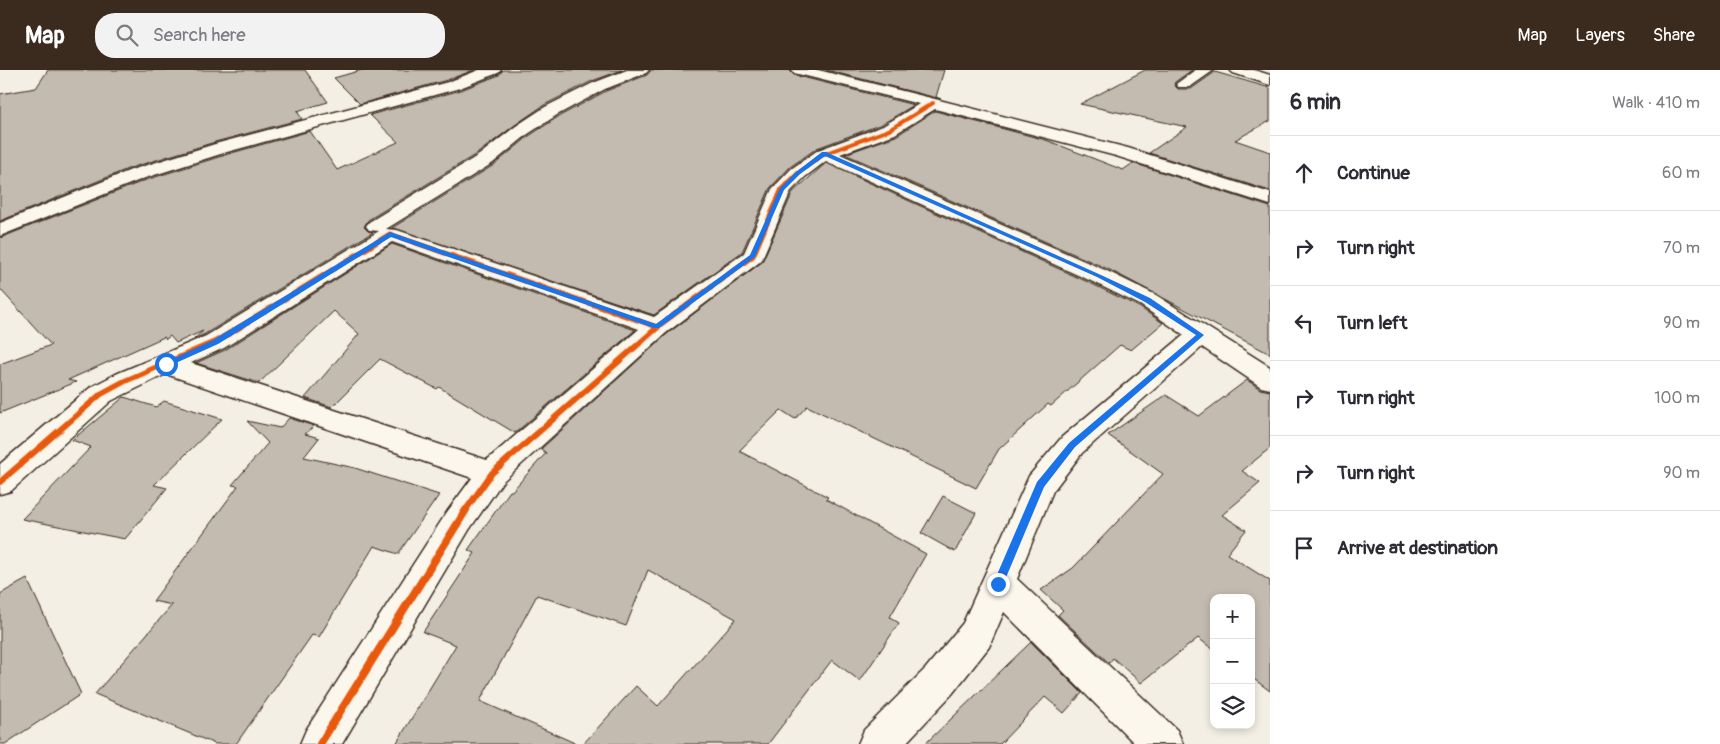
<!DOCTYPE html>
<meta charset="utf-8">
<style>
:root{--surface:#fff;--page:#f2f2f3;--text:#2b2b33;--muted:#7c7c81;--line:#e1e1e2;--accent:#3b2a1e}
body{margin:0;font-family:Pangolin,sans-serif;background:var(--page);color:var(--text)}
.controls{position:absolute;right:15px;bottom:15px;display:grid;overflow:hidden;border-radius:10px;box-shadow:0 2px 8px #0003}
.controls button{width:45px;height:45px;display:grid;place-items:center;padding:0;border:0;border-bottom:1px solid var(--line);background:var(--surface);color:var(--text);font:25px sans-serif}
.stop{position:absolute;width:15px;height:15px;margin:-11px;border:4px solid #1a73e8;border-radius:50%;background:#fff}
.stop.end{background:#1a73e8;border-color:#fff;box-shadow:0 1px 5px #0008}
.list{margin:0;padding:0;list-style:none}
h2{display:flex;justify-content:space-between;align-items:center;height:65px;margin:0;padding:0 20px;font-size:21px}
h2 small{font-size:16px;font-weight:400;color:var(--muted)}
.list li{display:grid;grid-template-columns:32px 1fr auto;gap:15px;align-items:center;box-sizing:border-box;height:75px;padding:0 20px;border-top:1px solid var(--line)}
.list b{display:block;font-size:19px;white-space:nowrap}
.list em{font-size:16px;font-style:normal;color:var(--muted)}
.icon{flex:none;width:28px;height:28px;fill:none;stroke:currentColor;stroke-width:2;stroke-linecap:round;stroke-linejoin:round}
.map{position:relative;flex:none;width:1270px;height:674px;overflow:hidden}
header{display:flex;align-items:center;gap:30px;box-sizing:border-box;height:70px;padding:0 25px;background:var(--accent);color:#fff}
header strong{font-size:24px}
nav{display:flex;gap:28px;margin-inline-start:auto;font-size:18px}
.search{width:350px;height:45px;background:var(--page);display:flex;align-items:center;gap:12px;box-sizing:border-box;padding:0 18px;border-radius:20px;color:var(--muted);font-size:19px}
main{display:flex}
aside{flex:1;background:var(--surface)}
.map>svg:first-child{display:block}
.building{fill:#c3bbb0;stroke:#3b2a1e}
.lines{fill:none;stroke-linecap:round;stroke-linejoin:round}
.minor-casing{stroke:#3b2a1e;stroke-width:3}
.minor{fill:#fbf7ec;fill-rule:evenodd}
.cycleway-far3-casing{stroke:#fbf7ec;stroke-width:5.5}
.cycleway-far2-casing{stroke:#fbf7ec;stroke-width:8}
.cycleway-far1-casing{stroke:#fbf7ec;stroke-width:9}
.cycleway-casing{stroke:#fbf7ec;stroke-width:11}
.cycleway-far3{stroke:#e8590c;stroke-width:4}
.cycleway-far2{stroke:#e8590c;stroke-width:5}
.cycleway-far1{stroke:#e8590c;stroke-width:6}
.cycleway{stroke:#e8590c;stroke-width:8}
.route{fill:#1a73e8}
</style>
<header>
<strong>Map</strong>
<div class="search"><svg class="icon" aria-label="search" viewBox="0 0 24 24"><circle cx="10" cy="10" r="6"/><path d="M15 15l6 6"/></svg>Search here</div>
<nav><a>Map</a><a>Layers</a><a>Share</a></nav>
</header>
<main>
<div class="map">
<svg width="1270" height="674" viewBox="0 0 1270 674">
<rect width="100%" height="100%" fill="#f3efe4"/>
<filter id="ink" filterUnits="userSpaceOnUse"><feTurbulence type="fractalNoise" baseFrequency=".02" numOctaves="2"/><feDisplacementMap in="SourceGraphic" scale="10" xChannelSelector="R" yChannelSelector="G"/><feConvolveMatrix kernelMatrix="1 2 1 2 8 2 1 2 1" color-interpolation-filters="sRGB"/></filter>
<g filter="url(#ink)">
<g class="building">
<polygon points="48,0 305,0 328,32 297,41 302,49 215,72 130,98 0,151 0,24 36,18"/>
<polygon points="362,0 474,0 447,10 360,34 334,8"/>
<polygon points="503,0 622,0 592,11 544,35 515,55 478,83 368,150 364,157 368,161 373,162 205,264 194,269 203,261 176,273 170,266 166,269 164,267 68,310 76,312 0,343 0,294 51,275 0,219 0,168 146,110 228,84 310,61 337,100 398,72 370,45 461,20 499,5"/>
<polygon points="651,0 789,0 794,5 914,35 882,54 817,78 790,97 770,118 742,182 654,245 392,158 494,95 529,66 558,47 606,21 647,5"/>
<polygon points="826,0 944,0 936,27 941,29"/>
<polygon points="1145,0 1192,0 1175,12 1174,15 1178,19 1191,19 1215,2 1270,18 1270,51 1235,70 1270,82 1270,121 1149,83 1187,57 1080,34"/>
<polygon points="935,41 1046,70 1123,100 1133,93 1270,137 1270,284 1108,199 845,84 896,66"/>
<polygon points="826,93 1090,213 1139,237 1163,253 1131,280 1120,275 1051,336 1048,334 999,379 976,418 807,336 795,349 781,340 739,381 828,427 826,429 926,484 890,547 899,553 860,611 832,590 768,674 583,674 636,616 658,636 736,549 648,500 626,556 537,525 480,631 577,674 396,674 456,575 423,562 475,483 468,480 510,421 512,421 546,383 541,379 667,264 762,192 793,122"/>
<polygon points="392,174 635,260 515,363 439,317 437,319 380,289 332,337 305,328 359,264 334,241 259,313 196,293 225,280"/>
<polygon points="1247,310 1260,319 1270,321 1270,378 1242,401 1260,413 1222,445 1246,460 1227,484 1270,511 1270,621 1251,607 1251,528 1214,528 1214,580 1198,568 1141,613 1113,588 1109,593 1058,545 1063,540 1041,520 1073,498 1163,404 1108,365 1166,325 1199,346"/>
<polygon points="124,327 156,337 164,331 222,349 154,415 167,418 125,469 22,449 91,377 72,370"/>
<polygon points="289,348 314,356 305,364 319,368 304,387 355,398 439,425 398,484 374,476 319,567 312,565 236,674 215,674 95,624 172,535 153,531 238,416 232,415 268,373 247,351 280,358"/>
<polygon points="943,426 976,443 955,482 921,463"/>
<polygon points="27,509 81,624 5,674 0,674 0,524"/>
<polygon points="1031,572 1082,623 1064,643 1045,627 1000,674 925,674"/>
</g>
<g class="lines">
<g class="minor-casing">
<g id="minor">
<polygon points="479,0 501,0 498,3 460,18 227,82 145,108 0,166 0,153 131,100 215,74 448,12"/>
<path d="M627,0H649L646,3L605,19L557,45L528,64L493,93L386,159L397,160L654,247L744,183L772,119L791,99L818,80L883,56L919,34L794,3L791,0H818L939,30L1128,78L1270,123V135L1116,86L935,39L895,64L840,84L1107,201L1156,225L1270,297V319L1261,317L1202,277L1082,383L1053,421L1017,509L1177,660L1183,674H1135L1004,542L989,577L952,624L905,674H858L864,660L926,598L963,553L1029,406L1062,367L1184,265L1140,235L1091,211L826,91L805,107L791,121L761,191L666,263L503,411L469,460L342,674H300L306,660L447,442L472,408L166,304L111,331L11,421L0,424V394L91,317L116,304L206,266L379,161L369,160L366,156L369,152L479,85L516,56L545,37L593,13ZM392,172L639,259L487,390L191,293L224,278Z"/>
<polygon points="1195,0 1214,0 1190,17 1178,17 1176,14"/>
<polygon points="1230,0 1254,0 1270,5 1270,15 1233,3"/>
</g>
</g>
<use href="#minor" class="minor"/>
<g class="cycleway-far3-casing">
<polyline id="cycleway-far3" points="787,114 798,103 824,84 889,60 933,33"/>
</g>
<g class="cycleway-far2-casing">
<g id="cycleway-far2">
<polyline points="238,258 390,164 657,257"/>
<polyline points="656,258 753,186 782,119 788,113"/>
</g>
</g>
<g class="cycleway-far1-casing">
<g id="cycleway-far1">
<polyline points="0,412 101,324 125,311 215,272 240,257"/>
<polyline points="465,441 492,403 658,257"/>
</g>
</g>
<g class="cycleway-casing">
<polyline id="cycleway" points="320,674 466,440"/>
</g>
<use href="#cycleway-far3" class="cycleway-far3"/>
<use href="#cycleway-far2" class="cycleway-far2"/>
<use href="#cycleway-far1" class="cycleway-far1"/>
<use href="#cycleway" class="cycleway"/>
</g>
</g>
<polygon class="route" points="822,82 826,82 1101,205 1150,228 1204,265 1075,377 1044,417 1002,517 998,518 993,514 1037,412 1069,373 1196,265 1145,232 1097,207 825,86 800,104 784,120 755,187 659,258 654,258 391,167 218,274 169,296 162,294 213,270 390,162 656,254 750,185 780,118 796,102"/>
</svg>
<div class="controls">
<button>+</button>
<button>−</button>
<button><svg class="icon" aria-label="layers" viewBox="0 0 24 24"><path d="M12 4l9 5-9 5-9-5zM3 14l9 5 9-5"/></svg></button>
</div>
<div class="stop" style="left:166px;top:294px"></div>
<div class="stop end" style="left:998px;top:514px"></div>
</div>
<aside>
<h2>6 min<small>Walk · 410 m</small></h2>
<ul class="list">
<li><svg class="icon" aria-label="ahead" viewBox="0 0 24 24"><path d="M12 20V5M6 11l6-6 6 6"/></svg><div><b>Continue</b></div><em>60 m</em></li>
<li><svg class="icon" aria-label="right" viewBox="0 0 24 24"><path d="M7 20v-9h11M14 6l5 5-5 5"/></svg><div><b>Turn right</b></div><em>70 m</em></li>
<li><svg class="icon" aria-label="left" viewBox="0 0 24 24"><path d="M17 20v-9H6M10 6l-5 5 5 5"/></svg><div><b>Turn left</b></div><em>90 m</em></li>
<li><svg class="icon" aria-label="right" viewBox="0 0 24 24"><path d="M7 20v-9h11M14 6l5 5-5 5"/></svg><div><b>Turn right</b></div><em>100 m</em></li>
<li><svg class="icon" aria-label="right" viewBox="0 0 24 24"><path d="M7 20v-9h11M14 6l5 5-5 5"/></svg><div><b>Turn right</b></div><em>90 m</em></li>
<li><svg class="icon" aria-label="arrive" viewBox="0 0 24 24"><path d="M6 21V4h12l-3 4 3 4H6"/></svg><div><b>Arrive at destination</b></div></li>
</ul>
</aside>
</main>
